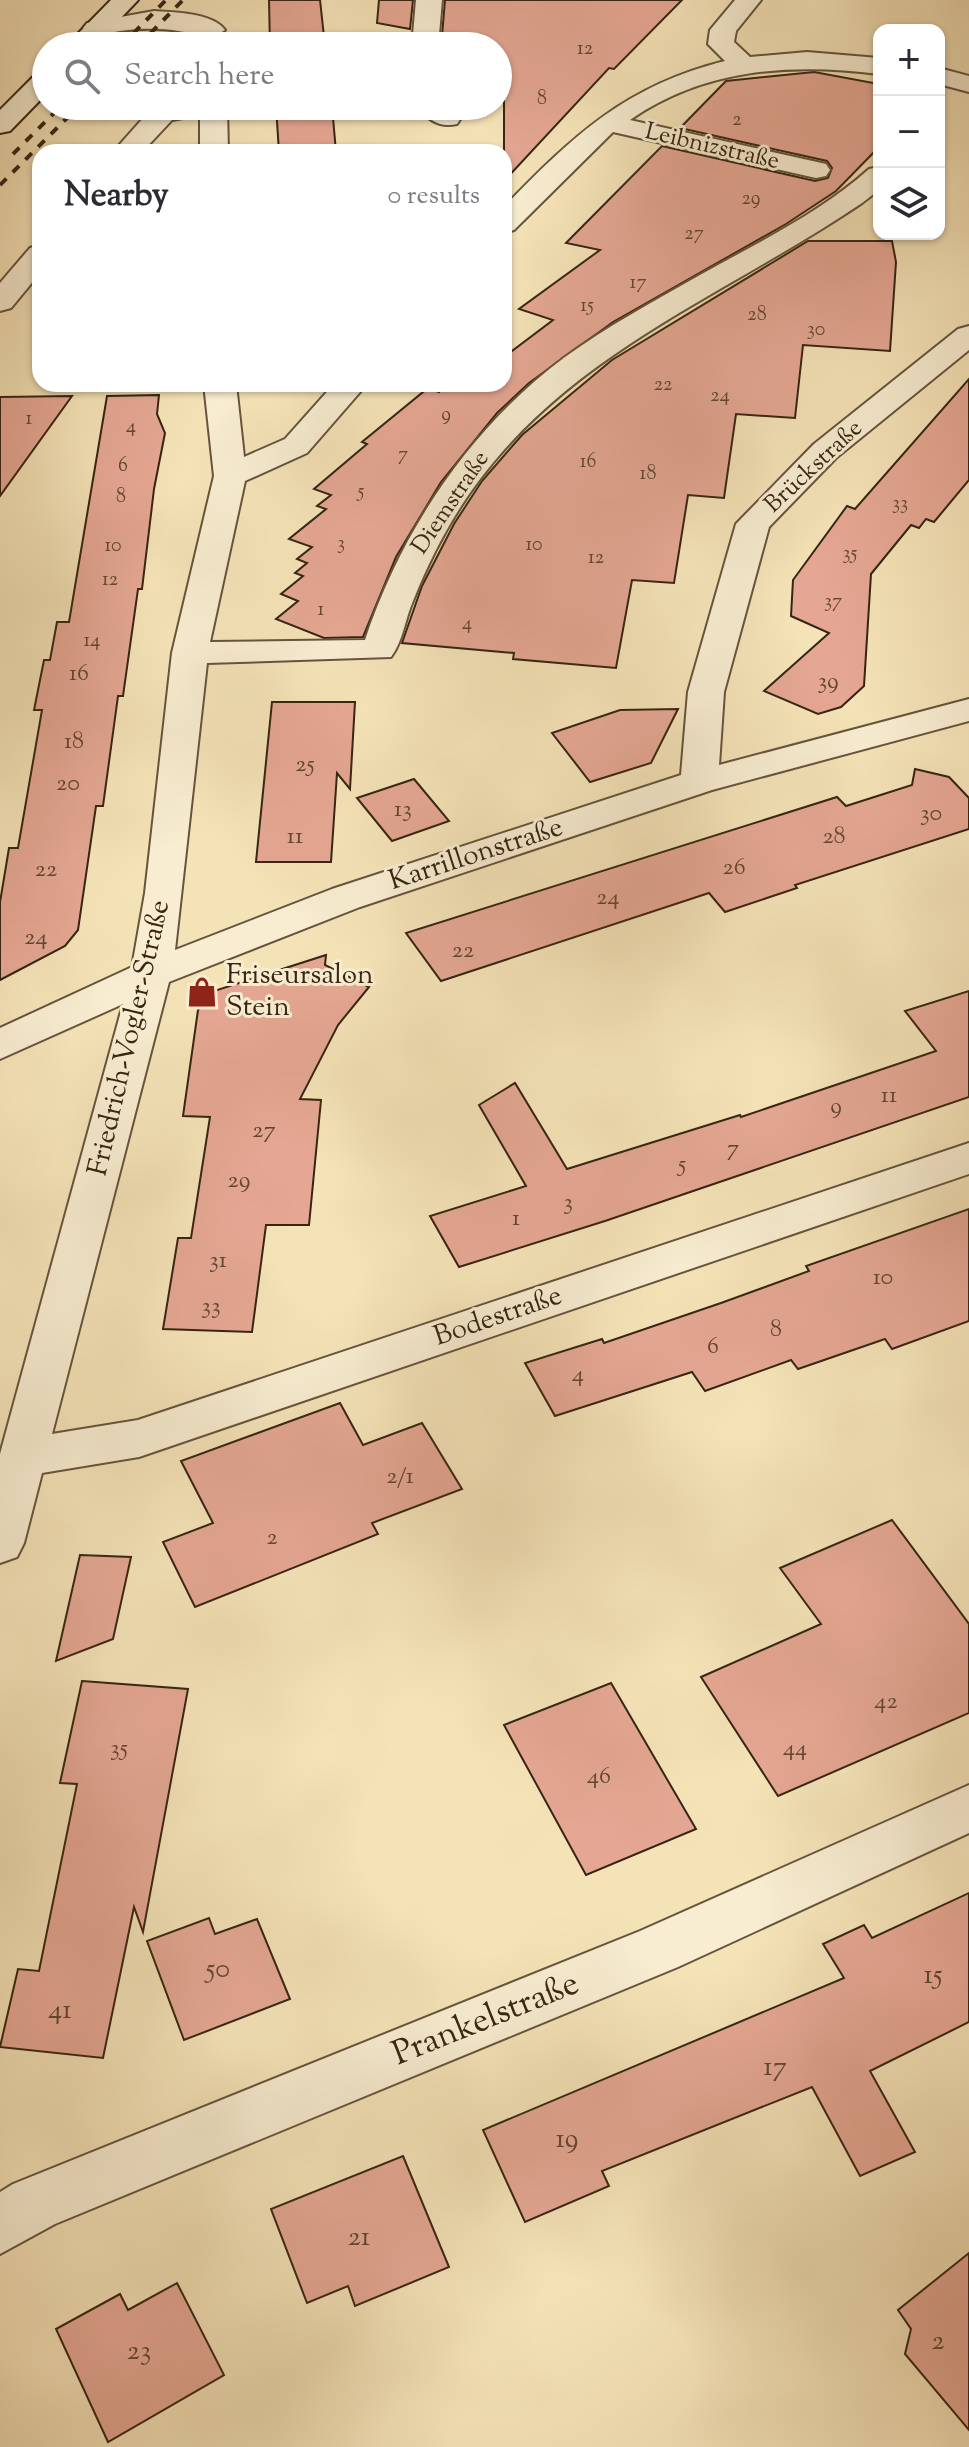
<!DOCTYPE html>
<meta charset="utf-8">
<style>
:root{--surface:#fff;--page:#f2f2f3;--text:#2b2b33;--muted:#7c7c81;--line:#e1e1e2}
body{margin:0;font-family:"Sorts Mill Goudy",serif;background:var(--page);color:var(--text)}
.controls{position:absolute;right:24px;top:24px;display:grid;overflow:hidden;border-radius:16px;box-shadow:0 2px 6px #0004}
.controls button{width:72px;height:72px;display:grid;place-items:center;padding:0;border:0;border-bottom:2px solid var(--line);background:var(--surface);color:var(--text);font:40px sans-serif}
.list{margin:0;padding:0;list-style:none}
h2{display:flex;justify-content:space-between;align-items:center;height:104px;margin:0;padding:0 32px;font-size:34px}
h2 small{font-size:26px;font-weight:400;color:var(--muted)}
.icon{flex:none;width:44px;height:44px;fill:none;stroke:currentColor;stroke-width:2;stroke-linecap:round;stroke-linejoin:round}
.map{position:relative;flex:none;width:969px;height:2447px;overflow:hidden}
.search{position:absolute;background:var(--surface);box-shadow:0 2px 6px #0004;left:32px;top:32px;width:480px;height:88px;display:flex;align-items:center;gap:20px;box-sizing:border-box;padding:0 28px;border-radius:44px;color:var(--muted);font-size:30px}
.panel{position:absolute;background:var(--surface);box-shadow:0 2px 6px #0004;left:32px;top:144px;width:480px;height:248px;border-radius:24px}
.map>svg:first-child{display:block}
.building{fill:#e5a793;stroke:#362512;stroke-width:2}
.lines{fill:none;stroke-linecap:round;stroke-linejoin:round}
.street-casing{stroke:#66543c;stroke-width:4}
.secondary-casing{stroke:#362512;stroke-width:4}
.street{fill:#f8edd1;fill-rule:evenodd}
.secondary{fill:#f8edd1;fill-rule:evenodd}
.rail{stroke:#362512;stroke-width:4;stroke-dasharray:9 9;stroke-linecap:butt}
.labels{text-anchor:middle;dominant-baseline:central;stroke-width:6;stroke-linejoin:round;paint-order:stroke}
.far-number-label{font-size:20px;fill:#624632}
.far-street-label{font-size:24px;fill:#362512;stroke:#f8edd1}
.number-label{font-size:24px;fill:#624632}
.street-label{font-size:28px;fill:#362512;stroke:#f8edd1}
.poi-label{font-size:28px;fill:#362512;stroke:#f8edd1;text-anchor:start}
.near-number-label{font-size:28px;fill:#624632}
.near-street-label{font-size:34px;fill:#362512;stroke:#f8edd1}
</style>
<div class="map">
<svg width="969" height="2447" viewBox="0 0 969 2447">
<rect width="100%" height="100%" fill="#f5e3b8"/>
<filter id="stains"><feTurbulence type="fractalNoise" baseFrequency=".0025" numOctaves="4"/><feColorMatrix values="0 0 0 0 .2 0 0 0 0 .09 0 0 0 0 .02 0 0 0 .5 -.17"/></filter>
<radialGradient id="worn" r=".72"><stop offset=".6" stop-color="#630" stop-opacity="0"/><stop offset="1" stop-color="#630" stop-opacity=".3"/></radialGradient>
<g class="building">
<polygon points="269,0 320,0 325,46 270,46"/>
<polygon points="379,0 413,0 410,29 377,23"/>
<polygon points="445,0 682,0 614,69 609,68 504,181 504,99 498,105 498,46 442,36"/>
<polygon points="814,72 879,84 879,147 836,191 786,224 613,322 529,383 497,413 441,482 396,557 363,637 324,638 276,619 298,601 281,594 303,576 295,573 307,563 297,559 312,547 289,539 326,509 317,506 331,495 314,489 367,444 362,442 428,388 439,392 448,384 462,389 469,384 504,384 504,357 553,320 519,309 600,250 566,243 662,146 815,181 828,178 832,168 827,161 680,128 726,81"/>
<polygon points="276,106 332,106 336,152 279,152"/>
<polygon points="808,241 892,241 896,262 890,351 803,345 795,418 736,414 724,498 688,495 674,583 632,580 616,668 513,659 514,653 402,643 422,586 454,524 482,481 522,435 612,360"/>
<polygon points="969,379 969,480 934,522 926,519 919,528 911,525 871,574 864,686 841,707 818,714 764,691 829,633 791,616 793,580 847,506 855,509"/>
<polygon points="159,395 157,414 165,433 154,489 142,589 138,589 123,696 118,696 103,806 96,806 78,930 65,946 0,980 0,902 9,848 18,848 42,710 34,710 44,660 50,660 57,622 69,622 107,396"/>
<polygon points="72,396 0,496 0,397"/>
<polygon points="272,702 355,702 350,789 337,773 331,862 256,862"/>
<polygon points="678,709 651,763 590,782 552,733 620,710"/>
<polygon points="915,769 949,777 969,798 969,829 795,885 797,888 725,912 709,893 441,981 406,933 837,797 846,806 912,785"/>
<polygon points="414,779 449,821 392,841 357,798"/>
<polygon points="326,955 325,965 369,987 338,1025 300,1099 321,1100 309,1225 266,1225 252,1332 163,1329 178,1238 191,1238 210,1117 183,1116 198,1010 214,991"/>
<polygon points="969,991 969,1097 605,1221 459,1267 430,1216 526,1186 479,1105 515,1083 567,1169 740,1115 741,1117 936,1051 905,1011"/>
<polygon points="969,1209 969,1321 892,1349 885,1339 798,1369 791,1360 705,1391 692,1372 555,1416 525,1363 602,1339 604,1343 721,1303 809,1271 806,1266"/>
<polygon points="340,1403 363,1445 422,1423 462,1489 372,1523 378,1534 195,1607 163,1542 213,1523 181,1461"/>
<polygon points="892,1520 969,1624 969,1713 778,1796 701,1677 821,1624 780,1568"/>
<polygon points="80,1555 131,1557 113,1639 56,1661"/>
<polygon points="82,1681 188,1689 143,1932 134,1907 103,2058 0,2047 18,1969 39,1971 77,1784 60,1783"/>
<polygon points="611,1683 696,1829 586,1875 504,1725"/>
<polygon points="969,1893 969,2022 870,2071 915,2152 860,2176 812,2087 602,2171 609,2186 525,2222 483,2130 844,1978 823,1944 864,1925 872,1938"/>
<polygon points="209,1918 215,1934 257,1919 290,1999 184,2040 147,1941"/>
<polygon points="403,2156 449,2267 355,2306 348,2286 307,2303 271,2209"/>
<polygon points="969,2253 969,2430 905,2354 911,2329 898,2310"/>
<polygon points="177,2283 224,2375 108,2442 56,2329 120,2294 128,2310"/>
</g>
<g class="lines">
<g class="street-casing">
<g id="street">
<polygon points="416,0 442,0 438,46 412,46"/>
<path d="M735,0H761L736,31L734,42L750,57L807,52L879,58V74C792,63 705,68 630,120L826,164L830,170L826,176L816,178L613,132L514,230L504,233V207C573,136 625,86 725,61L708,44L710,30Z"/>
<path d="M154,11C174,12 213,13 225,30L212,38C170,27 139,25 96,36L83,28L87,23Z"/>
<polygon points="939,68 969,76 969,92 939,84"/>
<polygon points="227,106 228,152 200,152 200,115 172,120 142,152 113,152 153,107"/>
<path d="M418,106H448L461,118L457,124C440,128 427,120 418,106Z"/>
<path d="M879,167V190L862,203C731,292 579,348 480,479C452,516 430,558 413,601C405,619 403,641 391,657L207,663L175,950L332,889L681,775L688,692L736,524L814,444L958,329L969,326V350L836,458L769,527L724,692L719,765L969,699V721L712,790L360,907L169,982L52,1434L138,1420L969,1143V1174L139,1457L42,1473L24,1543L17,1557L0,1563V1454L123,1004L0,1059V1028L132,967L145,893L172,653L214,476L204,384H236L244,457L285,439L334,384H367L307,453L245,481L210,642L365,640C402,529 471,427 565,357C608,326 654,301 700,275C757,243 820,213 869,169Z"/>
<polygon points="40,245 40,273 11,308 0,311 0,283 30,248"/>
<polygon points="969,1785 969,1833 678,1967 55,2224 0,2254 0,2192 13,2184 640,1931"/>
</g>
</g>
<g class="secondary-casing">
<g id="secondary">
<polygon points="111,0 138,0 94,46 66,46"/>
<polygon points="46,71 46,94 10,131 0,133 0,110 37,73"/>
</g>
</g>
<use href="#street" class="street"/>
<use href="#secondary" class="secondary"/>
<g class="rail">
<polyline points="121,46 166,0"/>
<polyline points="138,46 183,0"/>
<polyline points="13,154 61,106"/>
<polyline points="0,185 79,106"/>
</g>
</g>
<defs>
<g id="shop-bare" transform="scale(2.4)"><path d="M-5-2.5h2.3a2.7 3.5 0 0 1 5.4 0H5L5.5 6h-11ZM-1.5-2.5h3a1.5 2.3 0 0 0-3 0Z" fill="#8f2418" stroke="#f8edd1" stroke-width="2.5" paint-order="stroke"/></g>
</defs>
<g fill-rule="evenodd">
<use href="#shop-bare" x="202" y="992"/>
</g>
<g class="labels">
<g class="far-number-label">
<text x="585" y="49">12</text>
<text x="542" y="99">8</text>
<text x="737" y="120">2</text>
<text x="751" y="199">29</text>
<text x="694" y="234">27</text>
<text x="638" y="283">17</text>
<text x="587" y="306">15</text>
<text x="757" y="315">28</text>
<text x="816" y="330">30</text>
<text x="663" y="385">22</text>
<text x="720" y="396">24</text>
<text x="446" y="415">9</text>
<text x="29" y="419">1</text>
<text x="131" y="427">4</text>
<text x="403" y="455">7</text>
<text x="588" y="462">16</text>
<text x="123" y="466">6</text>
<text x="648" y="474">18</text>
<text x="361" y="492">5</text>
<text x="121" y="497">8</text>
<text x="900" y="504">33</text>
<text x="341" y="544">3</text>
<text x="534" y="545">10</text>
<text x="113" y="546">10</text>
<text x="850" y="554">35</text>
<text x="596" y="558">12</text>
<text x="110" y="580">12</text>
<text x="833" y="602">37</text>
<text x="321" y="610">1</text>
<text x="467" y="624">4</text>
<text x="92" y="641">14</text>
</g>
<g class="far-street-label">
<text transform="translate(712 147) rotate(13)">Leibnizstraße</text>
<text transform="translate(814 467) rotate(-43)">Brückstraße</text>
<text transform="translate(451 503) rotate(-56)">Diemstraße</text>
</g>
<g class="number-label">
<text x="79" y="674">16</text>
<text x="828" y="682">39</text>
<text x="74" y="742">18</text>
<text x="305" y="765">25</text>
<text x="68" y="784">20</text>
<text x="403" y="810">13</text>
<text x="931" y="814">30</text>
<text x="295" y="837">11</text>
<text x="834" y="837">28</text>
<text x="734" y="868">26</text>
<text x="46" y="870">22</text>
<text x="608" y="898">24</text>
<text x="36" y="938">24</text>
<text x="463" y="951">22</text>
<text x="889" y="1096">11</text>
<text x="836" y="1107">9</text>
<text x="264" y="1131">27</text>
<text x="733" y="1149">7</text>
<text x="682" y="1165">5</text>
<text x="239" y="1181">29</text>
<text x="568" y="1203">3</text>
<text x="516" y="1219">1</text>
<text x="218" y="1261">31</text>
<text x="883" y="1278">10</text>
<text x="211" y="1307">33</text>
<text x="776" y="1330">8</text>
<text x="713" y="1347">6</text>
<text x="578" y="1375">4</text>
<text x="400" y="1477">2/1</text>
<text x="272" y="1538">2</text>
<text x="886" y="1702">42</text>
<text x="119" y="1749">35</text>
<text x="795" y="1749">44</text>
<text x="599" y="1777">46</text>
</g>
<g class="street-label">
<text transform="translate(476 855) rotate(-18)">Karrillonstraße</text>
<text transform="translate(130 1038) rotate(-77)">Friedrich-Vogler-Straße</text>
<text transform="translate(498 1317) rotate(-19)">Bodestraße</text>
</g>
<g class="poi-label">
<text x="226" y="976">Friseursalon<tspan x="226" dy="32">Stein</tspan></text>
</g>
<g class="near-number-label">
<text x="218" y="1970">50</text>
<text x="933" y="1976">15</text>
<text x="60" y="2011">41</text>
<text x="775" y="2068">17</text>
<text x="567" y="2140">19</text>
<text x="359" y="2238">21</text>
<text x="938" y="2342">2</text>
<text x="139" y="2352">23</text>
</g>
<g class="near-street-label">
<text transform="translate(486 2020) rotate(-22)">Prankelstraße</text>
</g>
</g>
<rect width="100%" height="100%" filter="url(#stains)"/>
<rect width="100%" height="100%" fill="url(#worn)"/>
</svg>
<div class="controls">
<button>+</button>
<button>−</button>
<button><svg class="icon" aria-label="layers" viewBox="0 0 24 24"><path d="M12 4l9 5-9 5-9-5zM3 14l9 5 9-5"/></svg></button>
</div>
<div class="search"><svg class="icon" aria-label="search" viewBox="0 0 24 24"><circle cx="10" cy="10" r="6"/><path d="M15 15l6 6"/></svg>Search here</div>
<section class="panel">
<h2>Nearby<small>0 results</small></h2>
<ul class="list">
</ul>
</section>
</div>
